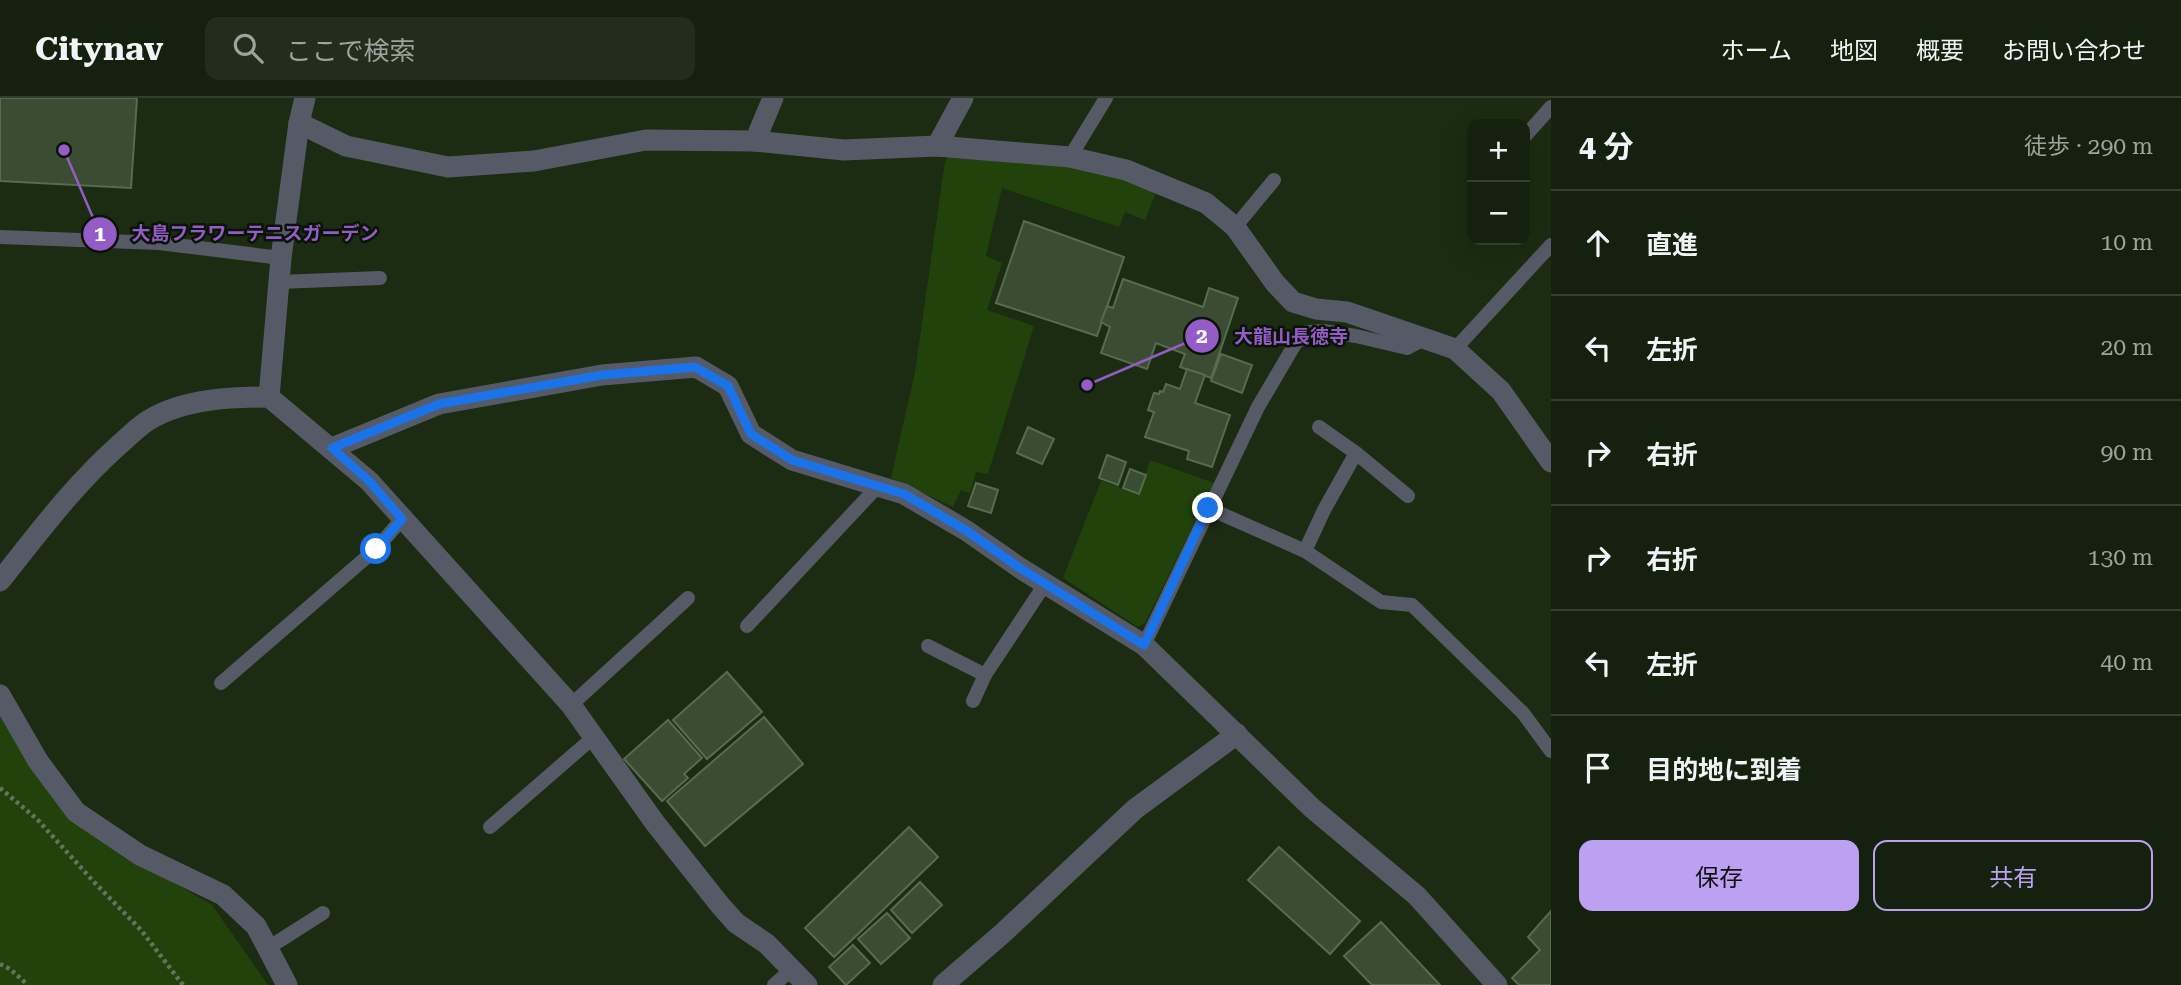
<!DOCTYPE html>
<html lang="ja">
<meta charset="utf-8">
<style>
:root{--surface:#14210e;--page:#212e1c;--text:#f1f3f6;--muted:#9da39e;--line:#333e2e;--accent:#bca0f2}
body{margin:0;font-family:"Roboto Serif","Noto Sans JP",serif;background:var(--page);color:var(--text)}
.controls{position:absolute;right:21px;top:21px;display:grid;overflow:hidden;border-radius:14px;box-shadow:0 7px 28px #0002}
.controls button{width:63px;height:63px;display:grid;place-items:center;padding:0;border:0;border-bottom:2px solid var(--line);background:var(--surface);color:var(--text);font:35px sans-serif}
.stop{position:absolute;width:21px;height:21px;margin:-16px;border:5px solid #1a73e8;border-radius:50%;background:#fff}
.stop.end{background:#1a73e8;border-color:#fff;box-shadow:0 2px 7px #0008}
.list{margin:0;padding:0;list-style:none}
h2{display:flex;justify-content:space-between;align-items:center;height:91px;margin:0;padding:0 28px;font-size:30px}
h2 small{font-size:23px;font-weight:400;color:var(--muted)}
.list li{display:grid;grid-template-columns:46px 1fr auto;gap:21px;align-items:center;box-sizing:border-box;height:105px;padding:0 28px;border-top:2px solid var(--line)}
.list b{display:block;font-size:26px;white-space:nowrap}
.list em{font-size:23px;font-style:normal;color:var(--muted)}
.actions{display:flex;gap:14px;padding:21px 28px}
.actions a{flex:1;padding:16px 0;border:2px solid var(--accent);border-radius:14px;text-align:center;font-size:24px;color:var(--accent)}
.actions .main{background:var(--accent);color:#111}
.icon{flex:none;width:38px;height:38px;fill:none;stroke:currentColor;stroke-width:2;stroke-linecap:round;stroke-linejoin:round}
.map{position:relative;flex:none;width:1551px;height:887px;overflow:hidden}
header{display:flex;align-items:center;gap:42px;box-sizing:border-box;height:98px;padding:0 35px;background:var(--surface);border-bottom:2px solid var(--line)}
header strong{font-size:33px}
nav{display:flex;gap:38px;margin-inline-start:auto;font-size:24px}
.search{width:490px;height:63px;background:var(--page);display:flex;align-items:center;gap:18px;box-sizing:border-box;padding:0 24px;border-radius:14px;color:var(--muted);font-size:26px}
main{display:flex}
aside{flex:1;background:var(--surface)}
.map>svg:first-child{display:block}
.green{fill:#21420b}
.building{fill:#3a4c31;stroke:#586b4f;stroke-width:2}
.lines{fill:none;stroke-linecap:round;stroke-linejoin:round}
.path{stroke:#65745e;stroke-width:4.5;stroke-dasharray:3.5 3.5;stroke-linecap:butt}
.lane{stroke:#565a67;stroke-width:14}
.street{stroke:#565a67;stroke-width:21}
.route{stroke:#1a73e8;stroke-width:9}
.leader{fill:none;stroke:#945cc6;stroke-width:2.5}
.callout-dot{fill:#945cc6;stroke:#0b1207;stroke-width:2.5}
.mark-label{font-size:21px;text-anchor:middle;font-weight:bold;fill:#fff}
.callout-label{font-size:19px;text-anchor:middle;font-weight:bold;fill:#945cc6;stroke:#0b1207;stroke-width:5;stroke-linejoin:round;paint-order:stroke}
</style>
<header>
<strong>Citynav</strong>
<div class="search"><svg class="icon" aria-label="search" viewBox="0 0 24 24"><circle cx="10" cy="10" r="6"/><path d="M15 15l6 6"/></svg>ここで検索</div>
<nav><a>ホーム</a><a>地図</a><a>概要</a><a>お問い合わせ</a></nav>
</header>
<main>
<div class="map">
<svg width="1551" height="887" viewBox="0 0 1551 887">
<rect width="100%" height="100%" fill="#1b2c12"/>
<g class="green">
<polygon points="949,58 1086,68 1157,92 1145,122 1125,114 1119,129 1002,90 986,158 1002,165 987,212 1034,228 988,376 976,374 970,395 961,392 953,409 891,380 915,274 945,63"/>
<polygon points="1150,362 1214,385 1145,525 1138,529 1063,480 1101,383 1139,396"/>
<polygon points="0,618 84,732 212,807 268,887 0,887"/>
</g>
<g class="building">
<polygon points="0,0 137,0 131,90 0,83"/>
<polygon points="1024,123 1124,159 1097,238 996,205"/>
<polygon points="1123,181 1203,209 1209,190 1238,200 1211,280 1180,269 1185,256 1156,245 1147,271 1101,255 1110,229 1101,224 1107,208 1113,210"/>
<polygon points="1221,256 1252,267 1242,295 1211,283"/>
<polygon points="1187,271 1205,277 1195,305 1230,317 1212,369 1187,361 1189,353 1145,339 1154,314 1148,312 1154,295 1159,296 1160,293 1163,294 1166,286 1180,291"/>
<polygon points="1028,329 1054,341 1042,366 1017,355"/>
<polygon points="1107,357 1126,364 1118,387 1099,380"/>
<polygon points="1130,371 1146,377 1139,396 1123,390"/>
<polygon points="976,385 998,392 991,415 968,408"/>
<polygon points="727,574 762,614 707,661 673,622"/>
<polygon points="764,619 803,666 705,748 667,703"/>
<polygon points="668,622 702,660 684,676 688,680 662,703 624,661"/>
<polygon points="909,729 938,759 834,859 805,830"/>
<polygon points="1279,749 1360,823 1330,856 1248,782"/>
<polygon points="920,784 942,807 912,835 891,812"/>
<polygon points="1551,813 1551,887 1519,887 1512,880 1540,852 1528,839"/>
<polygon points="887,815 910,840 881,866 858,841"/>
<polygon points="1381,824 1440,887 1372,887 1344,858"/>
<polygon points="853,847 870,865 846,887 829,869"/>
</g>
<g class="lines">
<g class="path">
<polyline points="0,690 37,721 94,784 141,832 183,887"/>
<polyline points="0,866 10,871 28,887"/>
</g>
<g class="lane">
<polyline points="1525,38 1551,9"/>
<polyline points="1070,59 1106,0"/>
<polyline points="1235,129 1274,82"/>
<polyline points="0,139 159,145 281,160"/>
<polyline points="279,184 380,180"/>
<polyline points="1455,251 1551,147"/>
<polyline points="1319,329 1356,355 1408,398"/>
<polyline points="1208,410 1305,453 1381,504 1412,507 1523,615 1551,653"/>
<polyline points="1305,453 1324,412 1356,355"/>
<polyline points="747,528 879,387"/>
<polyline points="1144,547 1258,309 1295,246 1307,234 1323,233 1356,238 1407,250 1424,241"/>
<polyline points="928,548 985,577"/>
<polyline points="221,585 376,451 402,421"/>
<polyline points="973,603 985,577 1045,486"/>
<polyline points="571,607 688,500"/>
<polyline points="490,729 595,638"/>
<polyline points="268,850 323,815"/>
<polyline points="774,887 792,871"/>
</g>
<g class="street">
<polyline points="299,25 346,48 448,69 534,63 646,42 755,43 844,52 937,48 1070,59 1126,72 1206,105 1235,129 1275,185 1293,204 1316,211 1347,214 1455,251 1501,293 1551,364"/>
<polyline points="755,43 773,0"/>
<polyline points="937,48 963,0"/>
<polyline points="269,299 369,383 571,607 655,725 720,807 736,825 767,846 807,887"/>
<polyline points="332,350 439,306 602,277 696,269 728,288 751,336 792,362 904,396 967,433 1020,470 1144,547 1312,710 1417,798 1497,887"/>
<path d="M0,483C40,433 72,389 120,346C129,338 139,328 149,322C183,301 231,299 269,299L281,160L299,25L305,0"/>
<polyline points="0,597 38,663 76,714 140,757 223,797 256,828 287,887"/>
<polyline points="943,887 1003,835 1135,711 1237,636"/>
</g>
</g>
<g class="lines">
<polyline class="route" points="376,451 402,421 369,383 332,350 439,306 602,277 695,269 728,288 751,336 792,362 904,396 967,433 1020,470 1144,547 1208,410"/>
</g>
<path class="leader" d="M64 52L100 136M1087 287L1202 238"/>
<g class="callout-dot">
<circle cx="64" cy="52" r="7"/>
<circle cx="1087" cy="287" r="7"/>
<circle cx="100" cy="136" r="18"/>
<circle cx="1202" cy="238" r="18"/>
</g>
<g class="mark-label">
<text x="100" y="143">1</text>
<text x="1202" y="245">2</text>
</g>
<g class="callout-label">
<text x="255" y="142">大島フラワーテニスガーデン</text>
<text x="1291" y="245">大龍山長徳寺</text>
</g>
</svg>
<div class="controls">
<button>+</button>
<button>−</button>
</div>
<div class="stop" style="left:376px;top:451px"></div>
<div class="stop end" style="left:1208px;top:410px"></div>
</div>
<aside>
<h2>4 分<small>徒歩 · 290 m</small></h2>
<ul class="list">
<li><svg class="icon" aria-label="ahead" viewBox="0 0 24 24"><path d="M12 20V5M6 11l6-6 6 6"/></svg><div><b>直進</b></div><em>10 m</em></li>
<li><svg class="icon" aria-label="left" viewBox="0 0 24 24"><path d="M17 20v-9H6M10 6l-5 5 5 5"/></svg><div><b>左折</b></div><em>20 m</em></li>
<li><svg class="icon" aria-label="right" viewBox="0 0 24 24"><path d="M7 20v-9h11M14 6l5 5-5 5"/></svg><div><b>右折</b></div><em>90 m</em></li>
<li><svg class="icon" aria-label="right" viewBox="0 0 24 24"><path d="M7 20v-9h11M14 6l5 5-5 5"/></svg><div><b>右折</b></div><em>130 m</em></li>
<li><svg class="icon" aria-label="left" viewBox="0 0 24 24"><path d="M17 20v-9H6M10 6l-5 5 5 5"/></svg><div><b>左折</b></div><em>40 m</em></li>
<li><svg class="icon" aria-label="arrive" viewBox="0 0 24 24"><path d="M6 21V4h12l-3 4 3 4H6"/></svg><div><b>目的地に到着</b></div></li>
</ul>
<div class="actions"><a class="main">保存</a><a>共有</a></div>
</aside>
</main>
